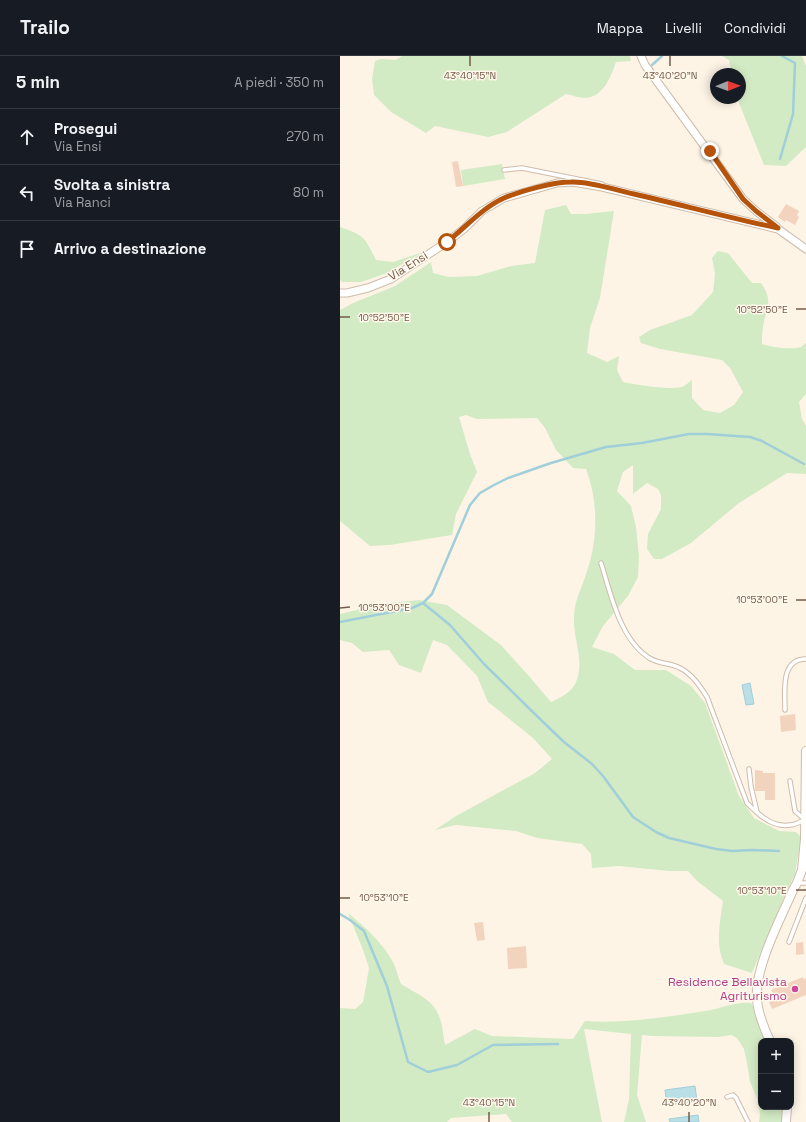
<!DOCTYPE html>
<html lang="it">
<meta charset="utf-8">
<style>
:root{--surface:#171b24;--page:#242831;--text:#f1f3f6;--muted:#9ea1a6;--line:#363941}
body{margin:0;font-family:"Space Grotesk",sans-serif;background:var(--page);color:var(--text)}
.controls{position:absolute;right:12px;bottom:12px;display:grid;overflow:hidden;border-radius:8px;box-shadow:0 2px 10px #0003}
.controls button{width:36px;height:36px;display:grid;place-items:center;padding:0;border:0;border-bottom:1px solid var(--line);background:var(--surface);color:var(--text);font:20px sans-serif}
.compass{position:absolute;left:370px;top:12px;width:36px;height:36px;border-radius:50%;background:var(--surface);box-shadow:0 2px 10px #0003;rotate:89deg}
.stop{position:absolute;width:12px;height:12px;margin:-9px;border:3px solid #b45309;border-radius:50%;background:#fff}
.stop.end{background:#b45309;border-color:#fff;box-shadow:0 1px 4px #0008}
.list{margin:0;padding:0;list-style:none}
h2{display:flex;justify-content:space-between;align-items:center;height:52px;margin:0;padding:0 16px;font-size:17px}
h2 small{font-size:13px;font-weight:400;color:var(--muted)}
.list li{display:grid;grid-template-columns:26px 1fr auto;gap:12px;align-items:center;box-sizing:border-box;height:56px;padding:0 16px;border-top:1px solid var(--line)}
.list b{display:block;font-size:15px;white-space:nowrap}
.list p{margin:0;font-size:13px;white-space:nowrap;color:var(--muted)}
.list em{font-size:13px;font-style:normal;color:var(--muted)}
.icon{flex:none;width:22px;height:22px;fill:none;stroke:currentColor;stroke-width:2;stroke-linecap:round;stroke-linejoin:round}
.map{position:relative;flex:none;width:466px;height:1066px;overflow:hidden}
header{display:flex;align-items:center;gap:24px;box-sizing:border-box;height:56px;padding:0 20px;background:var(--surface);border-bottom:1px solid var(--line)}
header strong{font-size:19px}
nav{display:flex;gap:22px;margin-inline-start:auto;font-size:14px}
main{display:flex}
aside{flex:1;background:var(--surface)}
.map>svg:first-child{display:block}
.green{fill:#d3ebc4}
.water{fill:#badfe7;stroke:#a0ced9}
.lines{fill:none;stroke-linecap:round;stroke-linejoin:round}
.stream{stroke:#a0ced9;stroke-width:2.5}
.building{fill:#f2d3bd}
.service-casing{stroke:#cebcac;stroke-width:5.5}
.minor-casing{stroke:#cebcac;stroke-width:9}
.tertiary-casing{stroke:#cebcac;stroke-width:10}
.service{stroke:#fff;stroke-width:3.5}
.minor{stroke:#fff;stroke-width:7}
.tertiary{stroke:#fff;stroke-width:8}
.route{stroke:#b45309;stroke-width:5}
.ticks{fill:none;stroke:#765b4a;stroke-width:1.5}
.hotel-dot{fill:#d1479c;stroke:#fff8ec;stroke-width:1.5}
.labels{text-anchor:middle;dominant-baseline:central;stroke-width:3;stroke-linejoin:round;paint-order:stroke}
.street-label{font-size:12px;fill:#765b4a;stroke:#fff8ec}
.hotel-label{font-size:12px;fill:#b23c85;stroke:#fff8ec;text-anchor:end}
.ticks-label{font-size:10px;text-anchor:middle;fill:#765b4a;stroke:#fff8ec;stroke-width:3;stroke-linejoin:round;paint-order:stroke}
</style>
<header>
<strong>Trailo</strong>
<nav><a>Mappa</a><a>Livelli</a><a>Condividi</a></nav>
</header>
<main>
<aside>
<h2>5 min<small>A piedi · 350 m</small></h2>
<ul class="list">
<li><svg class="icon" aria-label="ahead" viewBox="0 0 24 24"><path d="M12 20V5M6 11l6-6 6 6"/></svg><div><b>Prosegui</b><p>Via Ensi</p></div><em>270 m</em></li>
<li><svg class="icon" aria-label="left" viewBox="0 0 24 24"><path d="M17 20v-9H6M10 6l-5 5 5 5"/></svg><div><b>Svolta a sinistra</b><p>Via Ranci</p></div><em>80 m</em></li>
<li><svg class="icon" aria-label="arrive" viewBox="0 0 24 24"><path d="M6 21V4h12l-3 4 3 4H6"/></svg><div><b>Arrivo a destinazione</b></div></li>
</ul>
</aside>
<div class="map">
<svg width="466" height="1066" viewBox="0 0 466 1066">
<rect width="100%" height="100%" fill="#fdf4e6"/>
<g class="green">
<path d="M62,0H290L291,5L276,6C271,20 264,41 245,42C239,42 232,39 226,38L167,76L148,81L95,70L86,77L51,56L34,39L32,23L35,5L41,3L56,4Z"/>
<polygon points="382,0 462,0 466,10 466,91 446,110 424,109 399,47 398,42 400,42 400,18 392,18 389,4"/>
<polygon points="162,108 165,123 123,130 121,114"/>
<path d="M226,149L231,158H245L274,155L260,242L250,272L247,297L267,306L279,300L277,314L283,326C300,329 325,334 342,331C345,330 349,326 352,324V342L363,354L380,357L394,349L403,336L390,312L382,304L320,293L301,287L299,281L310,274L352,259L373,236L375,218L372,202L378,195L388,197L412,227H421C435,247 425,252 423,272C422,277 422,283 422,288C430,291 452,294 461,291C463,290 464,288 466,287V338L459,346L462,363L466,370V418L447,417L399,447L351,487L322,503H314L307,493L308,478L321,453V439L318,433L307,427L293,438V409L283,416L277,435L291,450L296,471L299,500L298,521L288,540L263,570L252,591L274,598L295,614H326L351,630L365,647L399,740L414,762L439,775L456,776L461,781L455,818L445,839L412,917L384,908C375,889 380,865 383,845L357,825L348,815H329L279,810L252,812L251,798L242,788L197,782L176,775L116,769L95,774L116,760L195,717L212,703L193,682L148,646L137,620L107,589L93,584L81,617L59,609L49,594L23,596L12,587L0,584V558L41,548L79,544L107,549L161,589L188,619L211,646C220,642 232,636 236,626C245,605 233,583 234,562C234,546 240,536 245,521C258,487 259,447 246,413L233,412L216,394L205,372L197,362L137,363L126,359L119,361L130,398L137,416L116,458L112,479L50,489L30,490L0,465V254L13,247L55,230L91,206L93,217L109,221L137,220L171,210L195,207L205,154Z"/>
<path d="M0,171C25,180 24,180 36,204L53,206L83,196L47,217L21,226H2L0,224Z"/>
<path d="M8,857C24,870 45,889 54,908C57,914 58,922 61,928C75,937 93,943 99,960C103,969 103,979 105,989L135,973L152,980L233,983L245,965C285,968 325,961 365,955C380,953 396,945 411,947L416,956L426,985H421V1051H444L441,1066H419L420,1058L417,1042L410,1026L407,1007L404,993L397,982L391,979L378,981L312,980L302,979L297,1039L306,1066H284L289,1043L291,978L244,973L262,1066H172L166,1058L111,1062L107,1066H0V952L15,953L23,946L29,912L23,894Z"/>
</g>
<g class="water">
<polygon points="410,627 414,648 406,649 402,629"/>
<polygon points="355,1030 357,1045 327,1049 325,1034"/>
<polygon points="358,1059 359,1066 330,1066 329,1063"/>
</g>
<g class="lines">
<g class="stream">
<polyline points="312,9 322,0"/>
<polyline points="440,103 453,58 455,7 442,0"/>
<polyline points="83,547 110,569 144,608 202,665 224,686 252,708 263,720 293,761 316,776 329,782 376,793 392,795 413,794 439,795"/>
<polyline points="0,566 72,552 83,547 92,538 130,449 140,437 154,429 168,422 211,407 266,391 302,387 349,378 367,378 410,381 422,385 464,408"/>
<polyline points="0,858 10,864 24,875 47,930 68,1006 88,1016 117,1009 153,989 218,988"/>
</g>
</g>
<g class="building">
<polygon points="118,105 123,130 116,131 112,106"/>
<polygon points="446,148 459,155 457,159 459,161 455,169 446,164 445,166 438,161"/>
<polygon points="455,658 456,674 441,676 440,660"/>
<polygon points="415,714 423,715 423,717 435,717 435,744 425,744 425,735 415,735"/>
<polygon points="143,866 145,884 137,885 134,867"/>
<polygon points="463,886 464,898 456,899 456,887"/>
<polygon points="186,890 187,912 168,913 167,892"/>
<polygon points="463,921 463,923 466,922 466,939 432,953 429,946 432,944 430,939 433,938 431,934"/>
</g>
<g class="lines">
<g class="service-casing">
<g id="service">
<polyline points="164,114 182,112 262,128"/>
<path d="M261,507C271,538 280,585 311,603C320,608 331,607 340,612C352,618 360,630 367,641L407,747C418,758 432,772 450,769C455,769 460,766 464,764"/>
<path d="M445,654C445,636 440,603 466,603"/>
<polyline points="409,713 411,731 417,756"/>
<polyline points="450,725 455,755 464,763"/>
<polyline points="458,827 466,827"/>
<polyline points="449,886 466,842"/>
<polyline points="387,1041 393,1039 396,1042 408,1066"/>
</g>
</g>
<g class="minor-casing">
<g id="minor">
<polyline points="301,0 305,9 403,143 416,155 437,171"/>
<polyline points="0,237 7,237 28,232 51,223 107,186 125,172 142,155 164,142 217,127 233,126 262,131 438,173 466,193"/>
</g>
</g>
<g class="tertiary-casing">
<g id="tertiary">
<path d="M430,985C424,972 418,958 417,944C414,912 440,864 453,834L457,827L462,814L465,783L466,695"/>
<polyline points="446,1066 447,1051"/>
</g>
</g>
<use href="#service" class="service"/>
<use href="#minor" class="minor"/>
<use href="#tertiary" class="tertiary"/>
</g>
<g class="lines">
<path class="route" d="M107,186C126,171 142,152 164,142C181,135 213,126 231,126C250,125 275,134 294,138C342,149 390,162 438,172L416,155L403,143L370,95"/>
</g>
<path class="ticks" d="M130,0V10M330,0V10M456,253H466M0,261H10M456,544H466M0,552L10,551M456,834H466M0,842H10M149,1056V1066M349,1056V1066"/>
<circle class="hotel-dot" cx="455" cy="933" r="4"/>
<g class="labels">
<g class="street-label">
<text transform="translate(68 210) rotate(-32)">Via Ensi</text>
</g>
<g class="hotel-label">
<text x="447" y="926">Residence Bellavista<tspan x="447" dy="14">Agriturismo</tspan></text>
</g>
</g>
<g class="ticks-label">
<text x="130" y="23">43°40'15"N</text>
<text x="330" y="23">43°40'20"N</text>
<text x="422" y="257">10°52'50"E</text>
<text x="44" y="265">10°52'50"E</text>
<text x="422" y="547">10°53'00"E</text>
<text x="44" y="555">10°53'00"E</text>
<text x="422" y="838">10°53'10"E</text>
<text x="44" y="845">10°53'10"E</text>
<text x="149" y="1050">43°40'15"N</text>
<text x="349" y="1050">43°40'20"N</text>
</g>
</svg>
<div class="controls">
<button>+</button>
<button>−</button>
</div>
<svg class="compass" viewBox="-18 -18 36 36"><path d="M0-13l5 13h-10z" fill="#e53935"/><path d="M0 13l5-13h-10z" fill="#9ea1a6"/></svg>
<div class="stop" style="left:107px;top:186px"></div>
<div class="stop end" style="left:370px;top:95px"></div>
</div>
</main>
